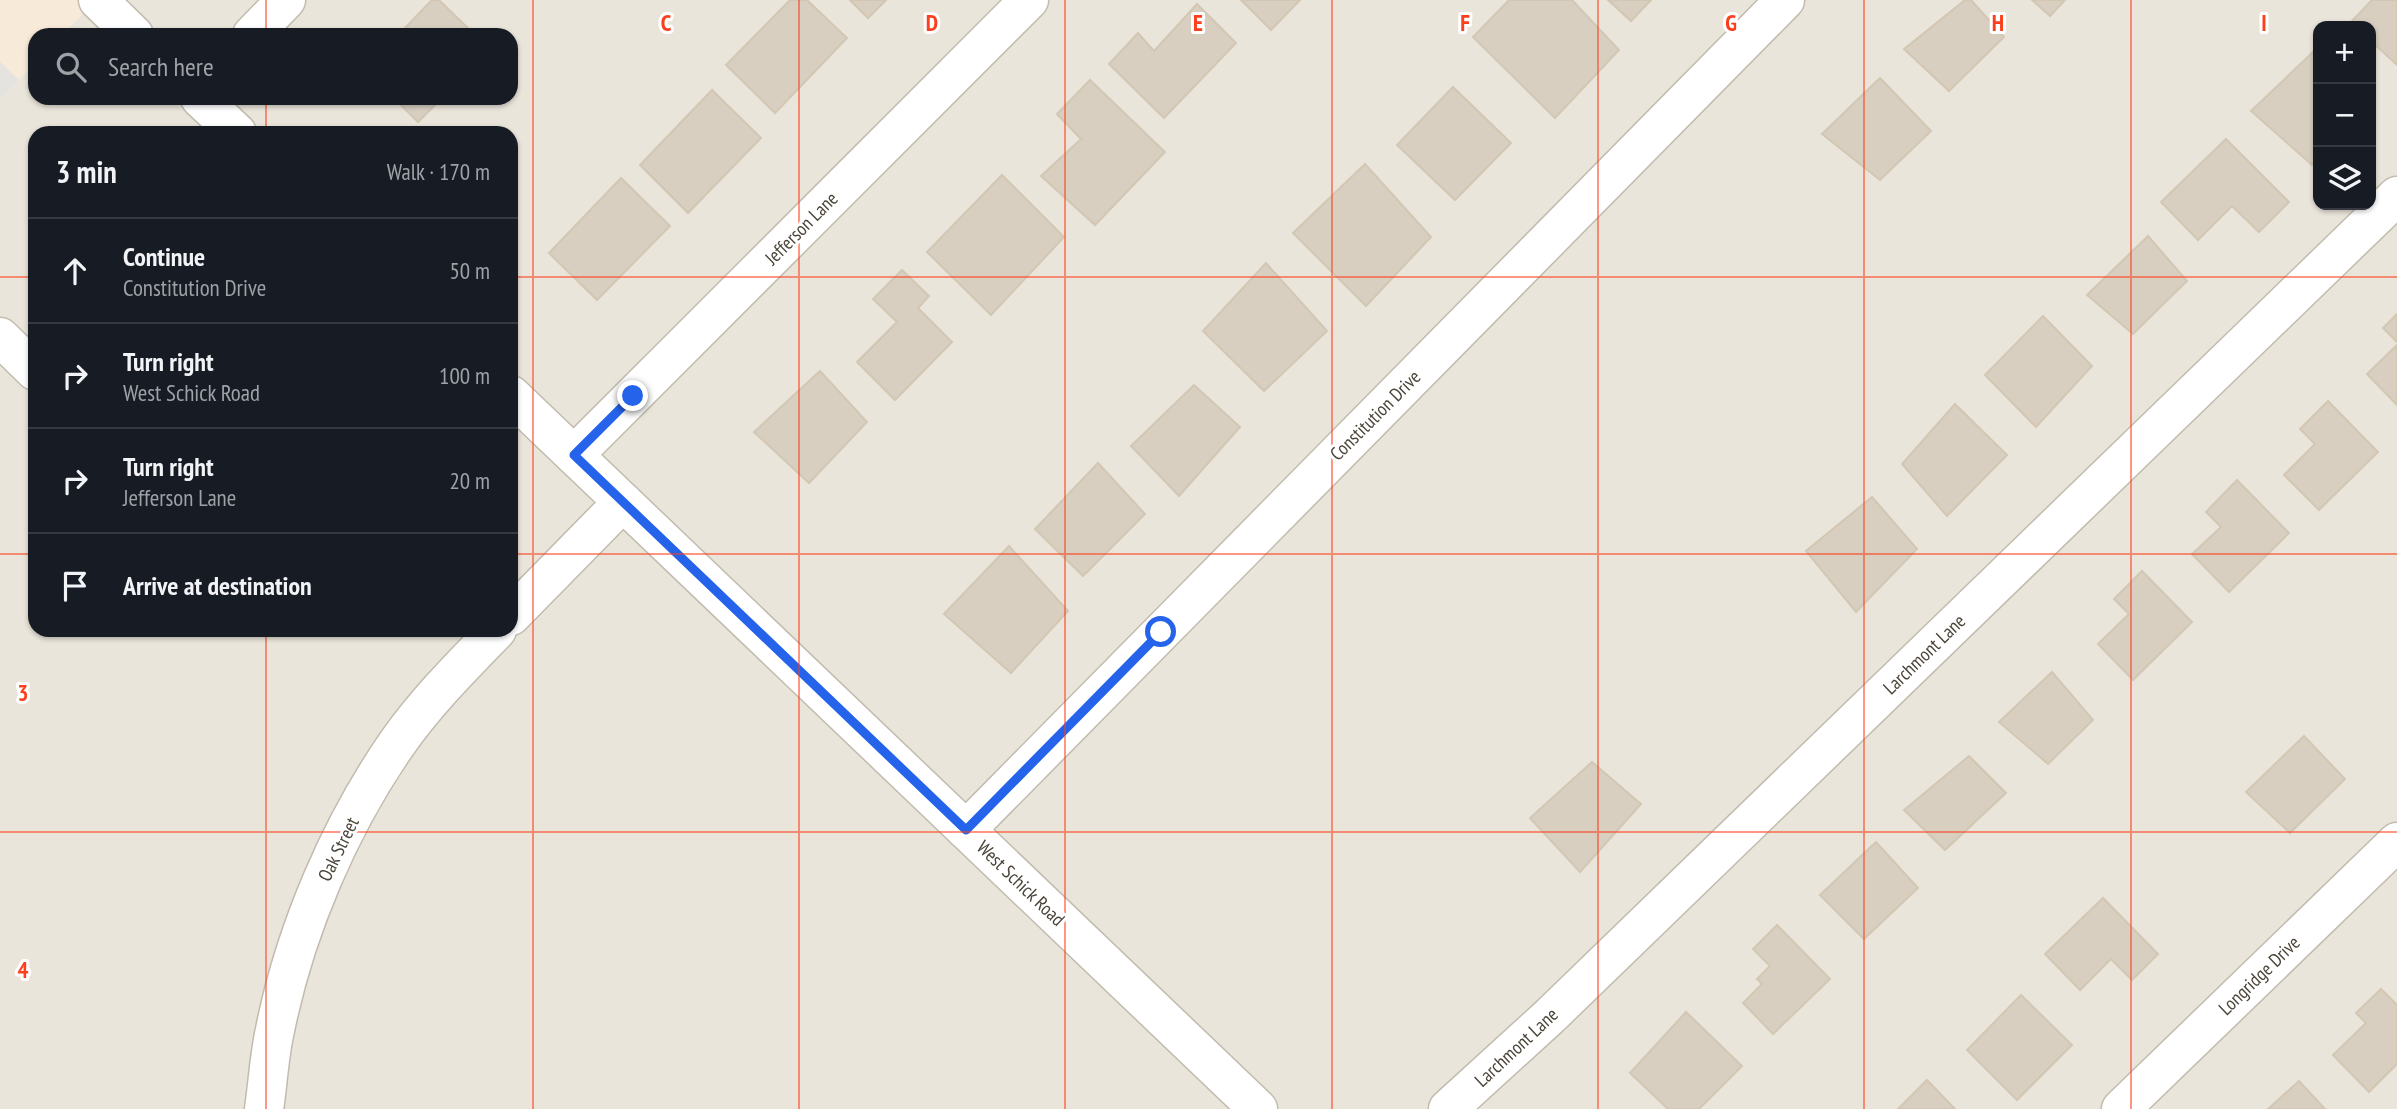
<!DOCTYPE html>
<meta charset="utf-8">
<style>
:root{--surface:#171b24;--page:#20242c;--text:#f1f3f6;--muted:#9ea1a6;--line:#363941}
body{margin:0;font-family:"PT Sans Narrow",sans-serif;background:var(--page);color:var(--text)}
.controls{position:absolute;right:21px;top:21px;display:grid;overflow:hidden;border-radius:14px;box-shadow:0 2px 5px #0004}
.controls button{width:63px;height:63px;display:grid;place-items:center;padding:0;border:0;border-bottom:2px solid var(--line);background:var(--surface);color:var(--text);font:35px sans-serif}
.stop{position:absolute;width:21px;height:21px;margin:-16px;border:5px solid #2563eb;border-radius:50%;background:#fff}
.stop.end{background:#2563eb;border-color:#fff;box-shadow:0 2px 7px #0008}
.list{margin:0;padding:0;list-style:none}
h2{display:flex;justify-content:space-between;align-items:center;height:91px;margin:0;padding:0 28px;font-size:30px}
h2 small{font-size:23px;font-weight:400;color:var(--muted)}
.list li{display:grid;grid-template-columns:46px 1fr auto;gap:21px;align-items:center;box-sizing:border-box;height:105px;padding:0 28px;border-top:2px solid var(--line)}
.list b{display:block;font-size:26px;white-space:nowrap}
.list p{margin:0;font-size:23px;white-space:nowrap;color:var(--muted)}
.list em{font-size:23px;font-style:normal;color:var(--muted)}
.icon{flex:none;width:38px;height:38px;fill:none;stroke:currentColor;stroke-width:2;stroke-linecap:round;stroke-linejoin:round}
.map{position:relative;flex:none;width:2397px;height:1109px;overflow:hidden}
.search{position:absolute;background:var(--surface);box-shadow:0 2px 5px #0004;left:28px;top:28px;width:490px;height:77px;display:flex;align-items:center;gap:18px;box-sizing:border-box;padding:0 24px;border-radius:21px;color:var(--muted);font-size:26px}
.panel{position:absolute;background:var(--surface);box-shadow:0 2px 5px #0004;left:28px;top:126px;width:490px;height:511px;border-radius:21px}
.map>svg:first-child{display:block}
.residential{fill:#eae5da;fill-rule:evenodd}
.commercial{fill:#f7ead8}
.parking{fill:#e5e3e0}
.building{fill:#d8cfc1;stroke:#d3c7b4;stroke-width:2}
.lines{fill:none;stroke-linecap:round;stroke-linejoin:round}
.minor-casing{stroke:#c2bbae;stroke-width:41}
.minor{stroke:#fff;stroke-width:38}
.route{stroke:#2563eb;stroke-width:9}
.grid{fill:none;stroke:#fc3f1d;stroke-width:2;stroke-opacity:0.55}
.labels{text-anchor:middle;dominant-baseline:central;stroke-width:6;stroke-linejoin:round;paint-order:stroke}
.street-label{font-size:19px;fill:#4b4439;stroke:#fff}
.grid-label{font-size:23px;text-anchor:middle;font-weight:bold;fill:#fc3f1d;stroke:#fff;stroke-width:6;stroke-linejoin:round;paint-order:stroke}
</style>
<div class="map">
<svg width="2397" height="1109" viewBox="0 0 2397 1109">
<rect width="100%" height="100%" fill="#f6f3ec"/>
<g class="residential">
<path d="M112,0H2397V1109H1275L511,381V133H251L215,98H511V35H149ZM2318,26H2371V205H2318Z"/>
<polygon points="90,6 121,35 62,35"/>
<polygon points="35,63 35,98 187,98 224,133 35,133 35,630 511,630 511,407 1242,1109 0,1109 0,100"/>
</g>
<polygon class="commercial" points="0,0 84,0 90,6 62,35 35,35 35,63 0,100"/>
<polygon class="parking" points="0,62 19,80 0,100"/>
<g class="building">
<polygon points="432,0 439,0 475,35 398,35"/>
<polygon points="790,0 807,0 847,38 775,113 726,65"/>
<polygon points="850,0 886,0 868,18"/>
<polygon points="1241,0 1300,0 1271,30"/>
<polygon points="1509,0 1572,0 1619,50 1555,118 1473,37"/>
<polygon points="1608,0 1651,0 1631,21"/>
<polygon points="1965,0 1971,0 2004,37 1949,91 1904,49"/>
<polygon points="2032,0 2065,0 2050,16"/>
<polygon points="2372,0 2397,0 2397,65 2371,41 2371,26 2355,26 2351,22"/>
<polygon points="1197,4 1236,43 1164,118 1109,64 1138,33 1154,51"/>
<polygon points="2313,52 2318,58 2318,159 2312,165 2251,111"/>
<polygon points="1880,78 1931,131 1880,180 1822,134"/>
<polygon points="1090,80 1165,152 1095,225 1041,176 1081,139 1057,114"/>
<polygon points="1453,87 1511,143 1455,200 1397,145"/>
<polygon points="712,90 761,138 688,213 640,165"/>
<polygon points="394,98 442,98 418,122"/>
<polygon points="2226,139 2289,202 2259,232 2232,206 2198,240 2161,202"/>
<polygon points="1365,164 1431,237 1366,306 1293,233"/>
<polygon points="1002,175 1064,237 991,315 927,252"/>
<polygon points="621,178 670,226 597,300 549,253"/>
<polygon points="2148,236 2187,281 2133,334 2087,295"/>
<polygon points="1266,263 1327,331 1264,391 1203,331"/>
<polygon points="902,270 929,296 918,308 952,342 895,400 857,362 897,322 873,299"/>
<polygon points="2397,314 2397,342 2383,328"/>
<polygon points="2043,316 2092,366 2036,427 1985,375"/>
<polygon points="2397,345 2397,405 2367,374"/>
<polygon points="820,371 867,422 809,483 754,432"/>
<polygon points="1194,385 1240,427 1179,496 1131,446"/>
<polygon points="2328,401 2378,452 2319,510 2284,475 2315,444 2300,429"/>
<polygon points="1955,404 2007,455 1947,516 1902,464"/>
<polygon points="1098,463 1145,514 1083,576 1035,529"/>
<polygon points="2237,480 2289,533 2229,592 2192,554 2221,527 2206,512"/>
<polygon points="1872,497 1917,549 1856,612 1806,551"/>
<polygon points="1009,546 1068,611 1011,673 944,614"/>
<polygon points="2142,571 2192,622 2133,680 2098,644 2129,614 2114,599"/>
<polygon points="2052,672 2093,720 2048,764 1999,722"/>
<polygon points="2304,736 2345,779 2290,833 2246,792"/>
<polygon points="1969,756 2006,793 1945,850 1904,810"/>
<polygon points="1592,762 1641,804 1580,872 1530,818"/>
<polygon points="1876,842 1918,888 1864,939 1820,895"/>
<polygon points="2103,898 2158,954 2132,980 2111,959 2080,990 2045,954"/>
<polygon points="1777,925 1830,979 1773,1034 1743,1003 1762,984 1757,979 1770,966 1753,949"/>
<polygon points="2381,989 2397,1005 2397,1064 2369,1092 2333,1055 2366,1023 2356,1013"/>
<polygon points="2021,995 2072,1045 2017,1100 1967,1050"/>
<polygon points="1686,1012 1742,1066 1699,1109 1668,1109 1630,1073"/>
<polygon points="1927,1080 1955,1109 1898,1109"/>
<polygon points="2299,1081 2325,1109 2268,1109"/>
</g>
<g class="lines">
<g class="minor-casing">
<g id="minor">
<polyline points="98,0 134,35"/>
<polyline points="252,35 286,0"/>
<polyline points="200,98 237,133"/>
<polyline points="0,337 35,371"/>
<polyline points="511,395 1258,1109"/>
<polyline points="574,455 1029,0"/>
<polyline points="511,616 623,502"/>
<polyline points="966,830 1785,0"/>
<path d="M264,1109C268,1083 269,1056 275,1030C295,930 340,825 398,742C427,701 462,666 497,630"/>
<polyline points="1448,1109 1550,1016 2397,196"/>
<polyline points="2121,1109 2397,842"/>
</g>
</g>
<use href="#minor" class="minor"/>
</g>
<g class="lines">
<polyline class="route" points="633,396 574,455 966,830 1161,632"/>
</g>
<path class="grid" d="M266,0V35M533,0V1109M799,0V1109M1065,0V1109M1332,0V1109M1598,0V1109M1864,0V1109M2131,0V1109M266,98V133M0,277H35M511,277H2397M0,554H35M511,554H2397M266,630V1109M0,832H2397"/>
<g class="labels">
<g class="street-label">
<text transform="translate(801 228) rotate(-45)">Jefferson Lane</text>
<text transform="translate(1375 415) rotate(-45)">Constitution Drive</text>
<text transform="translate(1924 654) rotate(-44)">Larchmont Lane</text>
<text transform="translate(338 849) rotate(-64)">Oak Street</text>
<text transform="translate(1021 883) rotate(44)">West Schick Road</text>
<text transform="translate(2259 975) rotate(-44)">Longridge Drive</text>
<text transform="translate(1516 1047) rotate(-43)">Larchmont Lane</text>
</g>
</g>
<g class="grid-label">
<text x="666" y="31">C</text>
<text x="932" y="31">D</text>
<text x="1198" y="31">E</text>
<text x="1465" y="31">F</text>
<text x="1731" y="31">G</text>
<text x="1998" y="31">H</text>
<text x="2264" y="31">I</text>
<text x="23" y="701">3</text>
<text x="23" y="978">4</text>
</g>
</svg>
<div class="controls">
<button>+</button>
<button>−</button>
<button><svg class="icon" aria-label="layers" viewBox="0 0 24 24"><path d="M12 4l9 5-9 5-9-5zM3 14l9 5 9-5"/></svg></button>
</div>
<div class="stop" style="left:1161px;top:632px"></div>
<div class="stop end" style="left:633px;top:396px"></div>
<div class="search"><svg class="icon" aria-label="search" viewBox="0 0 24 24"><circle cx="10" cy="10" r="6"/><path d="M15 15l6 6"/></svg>Search here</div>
<section class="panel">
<h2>3 min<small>Walk · 170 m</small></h2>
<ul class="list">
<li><svg class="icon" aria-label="ahead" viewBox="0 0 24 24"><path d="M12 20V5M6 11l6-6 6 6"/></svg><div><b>Continue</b><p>Constitution Drive</p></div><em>50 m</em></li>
<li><svg class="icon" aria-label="right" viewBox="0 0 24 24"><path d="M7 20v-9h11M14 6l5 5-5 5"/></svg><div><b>Turn right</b><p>West Schick Road</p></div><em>100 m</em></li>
<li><svg class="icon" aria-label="right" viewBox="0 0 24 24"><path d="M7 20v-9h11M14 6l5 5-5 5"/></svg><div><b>Turn right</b><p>Jefferson Lane</p></div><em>20 m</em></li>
<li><svg class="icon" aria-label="arrive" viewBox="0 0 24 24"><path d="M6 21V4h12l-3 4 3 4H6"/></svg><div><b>Arrive at destination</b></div></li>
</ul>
</section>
</div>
